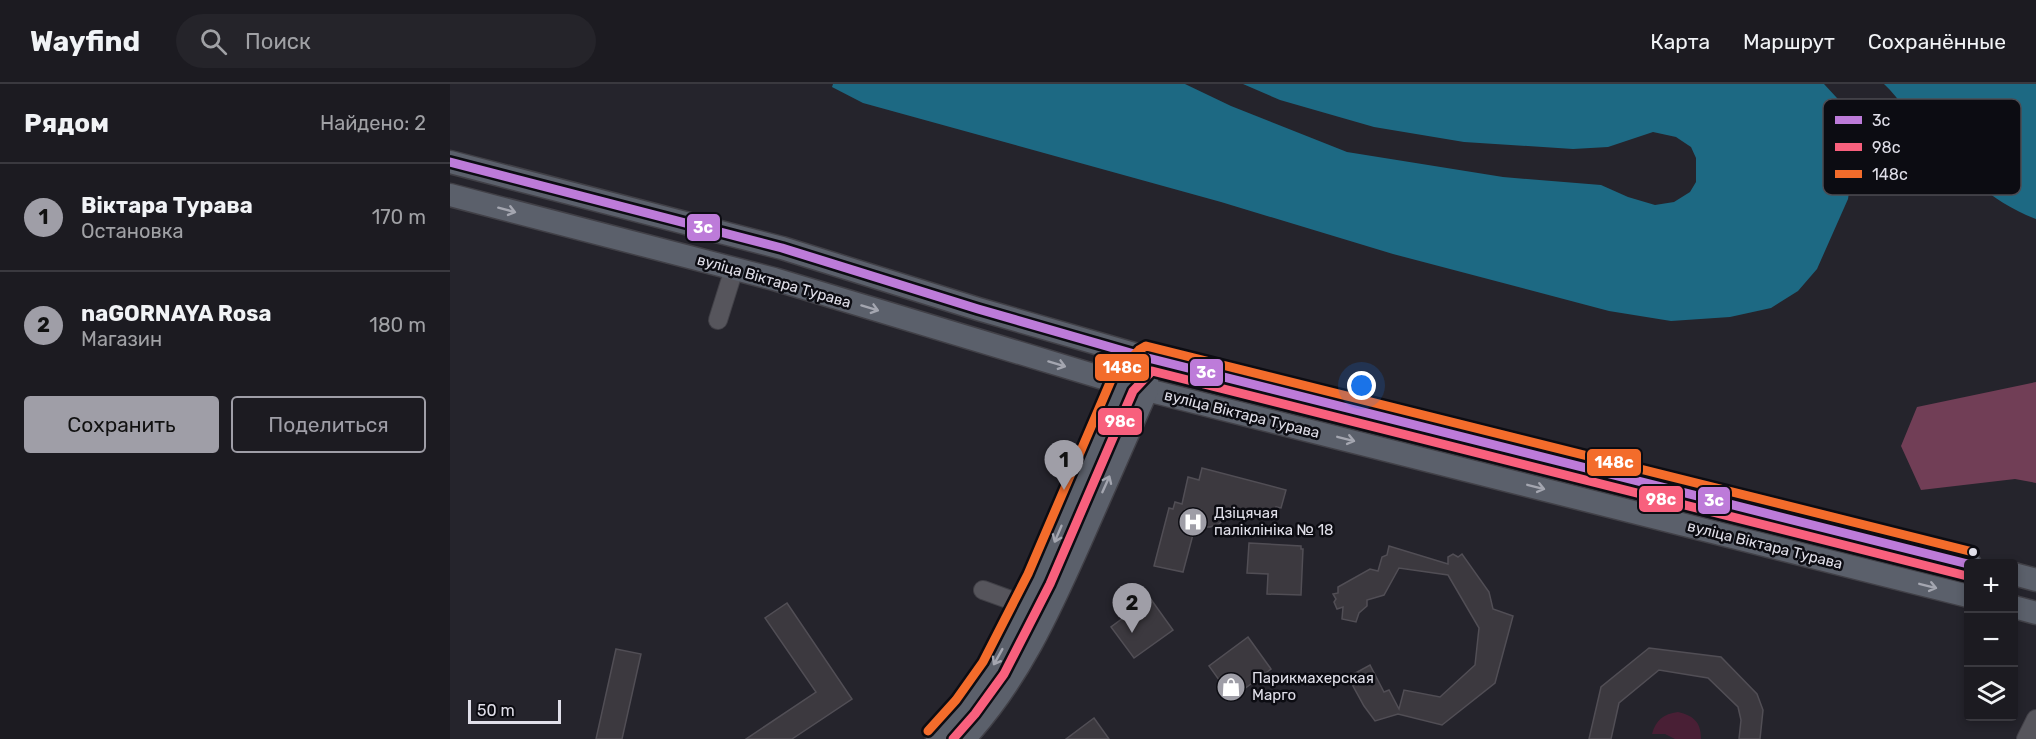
<!DOCTYPE html>
<html lang="ru">
<meta charset="utf-8">
<style>
:root{--surface:#1c1b21;--page:#25242a;--text:#f1f3f6;--muted:#a0a1a5;--line:#3a393f;--accent:#9f9ea7}
body{margin:0;font-family:Rubik,sans-serif;background:var(--page);color:var(--text)}
.controls{position:absolute;right:18px;bottom:18px;display:grid;overflow:hidden;border-radius:6px;box-shadow:0 3px 9px #0003}
.controls button{width:54px;height:54px;display:grid;place-items:center;padding:0;border:0;border-bottom:2px solid var(--line);background:var(--surface);color:var(--text);font:30px sans-serif}
.scale{position:absolute;left:18px;bottom:15px;width:93px;box-sizing:border-box;padding-left:6px;border:3px solid #e0dfe9;border-top:0;font-size:16px;line-height:21px;white-space:nowrap;color:#e0dfe9;-webkit-text-stroke:4px #0c0c12;paint-order:stroke}
.you{position:absolute;left:912px;top:302px;width:21px;height:21px;margin:-15px;border:4px solid #fff;border-radius:50%;background:#1a73e8;box-shadow:0 0 0 9px #1a73e833}
.badge{display:grid;place-items:center;width:39px;height:39px;border-radius:50%;background:var(--accent);color:#111;font-size:20px;font-weight:700}
.pin{position:absolute;translate:-50% -50px;filter:drop-shadow(0 2px 3px #0008)}
.pin::after{content:'';position:absolute;top:32px;width:21px;height:18px;background:inherit;clip-path:polygon(0 0,100% 0,50% 100%)}
.list{margin:0;padding:0;list-style:none}
h2{display:flex;justify-content:space-between;align-items:center;height:78px;margin:0;padding:0 24px;font-size:26px}
h2 small{font-size:20px;font-weight:400;color:var(--muted)}
.list li{display:grid;grid-template-columns:39px 1fr auto;gap:18px;align-items:center;box-sizing:border-box;height:108px;padding:0 24px;border-top:2px solid var(--line)}
.list b{display:block;font-size:22px;white-space:nowrap}
.list p{margin:0;font-size:20px;white-space:nowrap;color:var(--muted)}
.list em{font-size:20px;font-style:normal;color:var(--muted)}
.actions{display:flex;gap:12px;padding:18px 24px}
.actions a{flex:1;padding:14px 0;border:2px solid var(--accent);border-radius:6px;text-align:center;font-size:21px;color:var(--accent)}
.actions .main{background:var(--accent);color:#111}
.icon{flex:none;width:33px;height:33px;fill:none;stroke:currentColor;stroke-width:2;stroke-linecap:round;stroke-linejoin:round}
.map{position:relative;flex:none;width:1586px;height:655px;overflow:hidden}
header{display:flex;align-items:center;gap:36px;box-sizing:border-box;height:84px;padding:0 30px;background:var(--surface);border-bottom:2px solid var(--line)}
header strong{font-size:28px}
nav{display:flex;gap:33px;margin-inline-start:auto;font-size:21px}
.search{width:420px;height:54px;background:var(--page);display:flex;align-items:center;gap:15px;box-sizing:border-box;padding:0 21px;border-radius:33px;color:var(--muted);font-size:22px}
main{display:flex}
aside{flex:1;background:var(--surface)}
.map>svg:first-child{display:block}
.green{fill:#491f35}
.forest{fill:#713e56}
.water{fill:#1d6983}
.building{fill:#3c393f;stroke:#514e55;stroke-width:1.5}
.lines{fill:none;stroke-linecap:round;stroke-linejoin:round}
.minor-casing{stroke:#414047;stroke-width:20}
.major-casing{stroke:#414047;stroke-width:25}
.minor{stroke:#56555c;stroke-width:18}
.major{stroke:#5b606b;stroke-width:22}
.bus-1-casing{stroke:#0c0c12;stroke-width:14}
.bus-2-casing{stroke:#0c0c12;stroke-width:14}
.bus-3-casing{stroke:#0c0c12;stroke-width:14}
.bus-1{stroke:#bd7bd9;stroke-width:9}
.bus-2{stroke:#f8607d;stroke-width:9}
.bus-3{stroke:#f36c2b;stroke-width:9}
.oneway{stroke:#a4a6b0}
.bus-dot{fill:#e0dfe9;stroke:#0c0c12;stroke-width:2}
.labels{text-anchor:middle;dominant-baseline:central;stroke-width:5;stroke-linejoin:round;paint-order:stroke}
.street-label{font-size:15px;fill:#e0dfe9;stroke:#0c0c12}
.poi-label{font-size:15px;fill:#e0dfe9;stroke:#0c0c12;text-anchor:start}
.key{fill:#0c0c12;stroke:#4c4b52;stroke-width:1.5}
.key-label{font-size:16px;fill:#e0dfe9}
.line-badge{stroke:#0c0c12;stroke-width:2}
.badge-label{font-size:16px;text-anchor:middle;font-weight:bold;fill:#fff}
</style>
<header>
<strong>Wayfind</strong>
<div class="search"><svg class="icon" aria-label="search" viewBox="0 0 24 24"><circle cx="10" cy="10" r="6"/><path d="M15 15l6 6"/></svg>Поиск</div>
<nav><a>Карта</a><a>Маршрут</a><a>Сохранённые</a></nav>
</header>
<main>
<aside>
<h2>Рядом<small>Найдено: 2</small></h2>
<ul class="list">
<li><span class="badge">1</span><div><b>Віктара Турава</b><p>Остановка</p></div><em>170 m</em></li>
<li><span class="badge">2</span><div><b>naGORNAYA Rosa</b><p>Магазин</p></div><em>180 m</em></li>
</ul>
<div class="actions"><a class="main">Сохранить</a><a>Поделиться</a></div>
</aside>
<div class="map">
<svg width="1586" height="655" viewBox="0 0 1586 655">
<rect width="100%" height="100%" fill="#25242c"/>
<path class="green" d="M1228,628C1244,632 1251,638 1251,655H1225L1215,650H1202C1206,636 1213,630 1228,628Z"/>
<polygon class="forest" points="1586,298 1586,399 1565,395 1471,406 1451,362 1467,323"/>
<g class="water">
<polygon points="383,0 735,0 781,22 897,68 1053,93 1151,101 1178,113 1205,121 1224,118 1240,108 1246,98 1246,74 1241,63 1226,53 1203,48 1158,63 1123,65 1014,58 924,43 830,16 793,0 1374,0 1399,27 1408,52 1398,115 1367,185 1348,207 1321,224 1280,233 1221,237 1159,227 943,170 771,118 413,19 382,3"/>
<path d="M1434,0H1586V135C1543,119 1506,84 1475,51C1461,34 1450,15 1434,0Z"/>
</g>
<g class="building">
<polygon points="752,384 836,406 831,424 826,423 824,433 781,423 777,431 769,440 760,443 745,443 733,488 704,482 719,424 723,425 725,418 732,420 738,393 749,396"/>
<polygon points="799,459 851,462 851,465 853,465 851,511 817,510 818,490 797,489"/>
<polygon points="939,462 998,480 998,473 1003,470 1008,473 1012,470 1039,508 1043,525 1063,532 1045,599 992,641 948,630 925,637 914,622 898,593 920,581 934,608 939,606 949,625 954,606 990,613 1025,581 1029,544 998,491 949,484 934,511 917,516 917,522 909,529 906,538 892,535 893,523 887,525 884,518 886,515 883,510 888,509 888,503 920,485 928,487 932,473 937,471"/>
<polygon points="700,514 723,546 684,574 661,543"/>
<polygon points="337,519 402,615 342,655 296,655 366,608 315,534"/>
<polygon points="798,553 821,585 782,614 759,582"/>
<polygon points="1199,564 1271,573 1307,610 1313,626 1310,655 1289,655 1291,636 1288,623 1258,594 1209,586 1169,619 1161,655 1139,655 1151,603"/>
<polygon points="166,565 191,570 172,655 146,655"/>
<polygon points="644,634 659,655 616,655"/>
</g>
<g class="lines">
<g class="minor-casing">
<g id="minor">
<polyline points="268,236 284,185"/>
<polyline points="533,506 588,526"/>
<polyline points="1576,655 1586,635"/>
</g>
</g>
<g class="major-casing">
<g id="major">
<polyline points="0,78 332,164 528,225 698,274 1520,480"/>
<polyline points="0,111 324,195 673,300 1518,512"/>
<polyline points="1564,490 1586,496"/>
<polyline points="1564,523 1586,529"/>
<polyline points="487,655 515,623 543,584 589,495 673,300 698,274"/>
<path d="M514,655C568,597 599,528 631,456C653,406 675,356 697,306V293"/>
</g>
</g>
<use href="#minor" class="minor"/>
<use href="#major" class="major"/>
<g class="bus-1-casing">
<polyline id="bus-1" points="0,78 332,164 528,225 698,274 1518,480"/>
</g>
<g class="bus-2-casing">
<polyline id="bus-2" points="503,655 525,630 554,590 600,500 683,307 702,287 1517,492"/>
</g>
<g class="bus-3-casing">
<polyline id="bus-3" points="478,647 506,616 533,578 578,490 662,294 689,266 696,262 1523,468"/>
</g>
<use href="#bus-1" class="bus-1"/>
<use href="#bus-2" class="bus-2"/>
<use href="#bus-3" class="bus-3"/>
</g>
<defs><path id="oneway-shaft" d="M-6 0H5M1.5-3L5.5 0L1.5 3" fill="none" stroke-width="1.6" stroke-linecap="round" stroke-linejoin="round" transform="scale(1.5)"/></defs>
<g class="oneway">
<use href="#oneway-shaft" transform="translate(57 126) rotate(15)"/>
<use href="#oneway-shaft" transform="translate(420 224) rotate(17)"/>
<use href="#oneway-shaft" transform="translate(607 280) rotate(17)"/>
<use href="#oneway-shaft" transform="translate(896 355) rotate(14)"/>
<use href="#oneway-shaft" transform="translate(656 400) rotate(-66)"/>
<use href="#oneway-shaft" transform="translate(1086 403) rotate(14)"/>
<use href="#oneway-shaft" transform="translate(608 450) rotate(113)"/>
<use href="#oneway-shaft" transform="translate(1478 502) rotate(14)"/>
<use href="#oneway-shaft" transform="translate(548 573) rotate(119)"/>
</g>
<defs>
<g id="hospital-disc" transform="scale(1.5)"><circle r="9.5" fill="#9f9ea7" stroke="#0c0c12"/><path d="M-5-5h3v3.5h4V-5h3V5h-3V1.5h-4V5h-3Z" fill="#fff"/></g>
<g id="shop-disc" transform="scale(1.5)"><circle r="9.5" fill="#9f9ea7" stroke="#0c0c12"/><path d="M-5-2.5h2.3a2.7 3.5 0 0 1 5.4 0H5L5.5 6h-11ZM-1.5-2.5h3a1.5 2.3 0 0 0-3 0Z" fill="#fff"/></g>
</defs>
<g fill-rule="evenodd">
<use href="#hospital-disc" x="743" y="438"/>
<use href="#shop-disc" x="781" y="603"/>
</g>
<circle class="bus-dot" cx="1523" cy="468" r="5"/>
<g class="labels">
<g class="street-label">
<text transform="translate(324 197) rotate(16)">вуліца Віктара Турава</text>
<text transform="translate(792 330) rotate(14)">вуліца Віктара Турава</text>
<text transform="translate(1315 461) rotate(14)">вуліца Віктара Турава</text>
</g>
<g class="poi-label">
<text x="764" y="429">Дзіцячая<tspan x="764" dy="17">паліклініка № 18</tspan></text>
<text x="802" y="594">Парикмахерская<tspan x="802" dy="17">Марго</tspan></text>
</g>
</g>
<rect x="1373" y="15" width="198" height="96" rx="9" class="key"/>
<rect x="1385" y="32" width="27" height="8" fill="#bd7bd9"/>
<rect x="1385" y="59" width="27" height="8" fill="#f8607d"/>
<rect x="1385" y="86" width="27" height="8" fill="#f36c2b"/>
<g class="key-label">
<text x="1422" y="42">3с</text>
<text x="1422" y="69">98с</text>
<text x="1422" y="96">148с</text>
</g>
<g class="line-badge">
<rect x="236" y="129" width="35" height="29" rx="6" fill="#bd7bd9"/>
<rect x="644" y="269" width="56" height="29" rx="6" fill="#f36c2b"/>
<rect x="739" y="274" width="35" height="29" rx="6" fill="#bd7bd9"/>
<rect x="647" y="323" width="46" height="29" rx="6" fill="#f8607d"/>
<rect x="1136" y="364" width="56" height="29" rx="6" fill="#f36c2b"/>
<rect x="1188" y="401" width="46" height="28" rx="6" fill="#f8607d"/>
<rect x="1247" y="402" width="34" height="29" rx="6" fill="#bd7bd9"/>
</g>
<g class="badge-label">
<text x="253" y="149">3с</text>
<text x="672" y="289">148с</text>
<text x="756" y="294">3с</text>
<text x="670" y="343">98с</text>
<text x="1164" y="384">148с</text>
<text x="1211" y="421">98с</text>
<text x="1264" y="422">3с</text>
</g>
</svg>
<div class="controls">
<button>+</button>
<button>−</button>
<button><svg class="icon" aria-label="layers" viewBox="0 0 24 24"><path d="M12 4l9 5-9 5-9-5zM3 14l9 5 9-5"/></svg></button>
</div>
<div class="scale">50 m</div>
<div class="you"></div>
<div class="pin badge" style="left:614px;top:406px">1</div>
<div class="pin badge" style="left:682px;top:549px">2</div>
</div>
</main>
